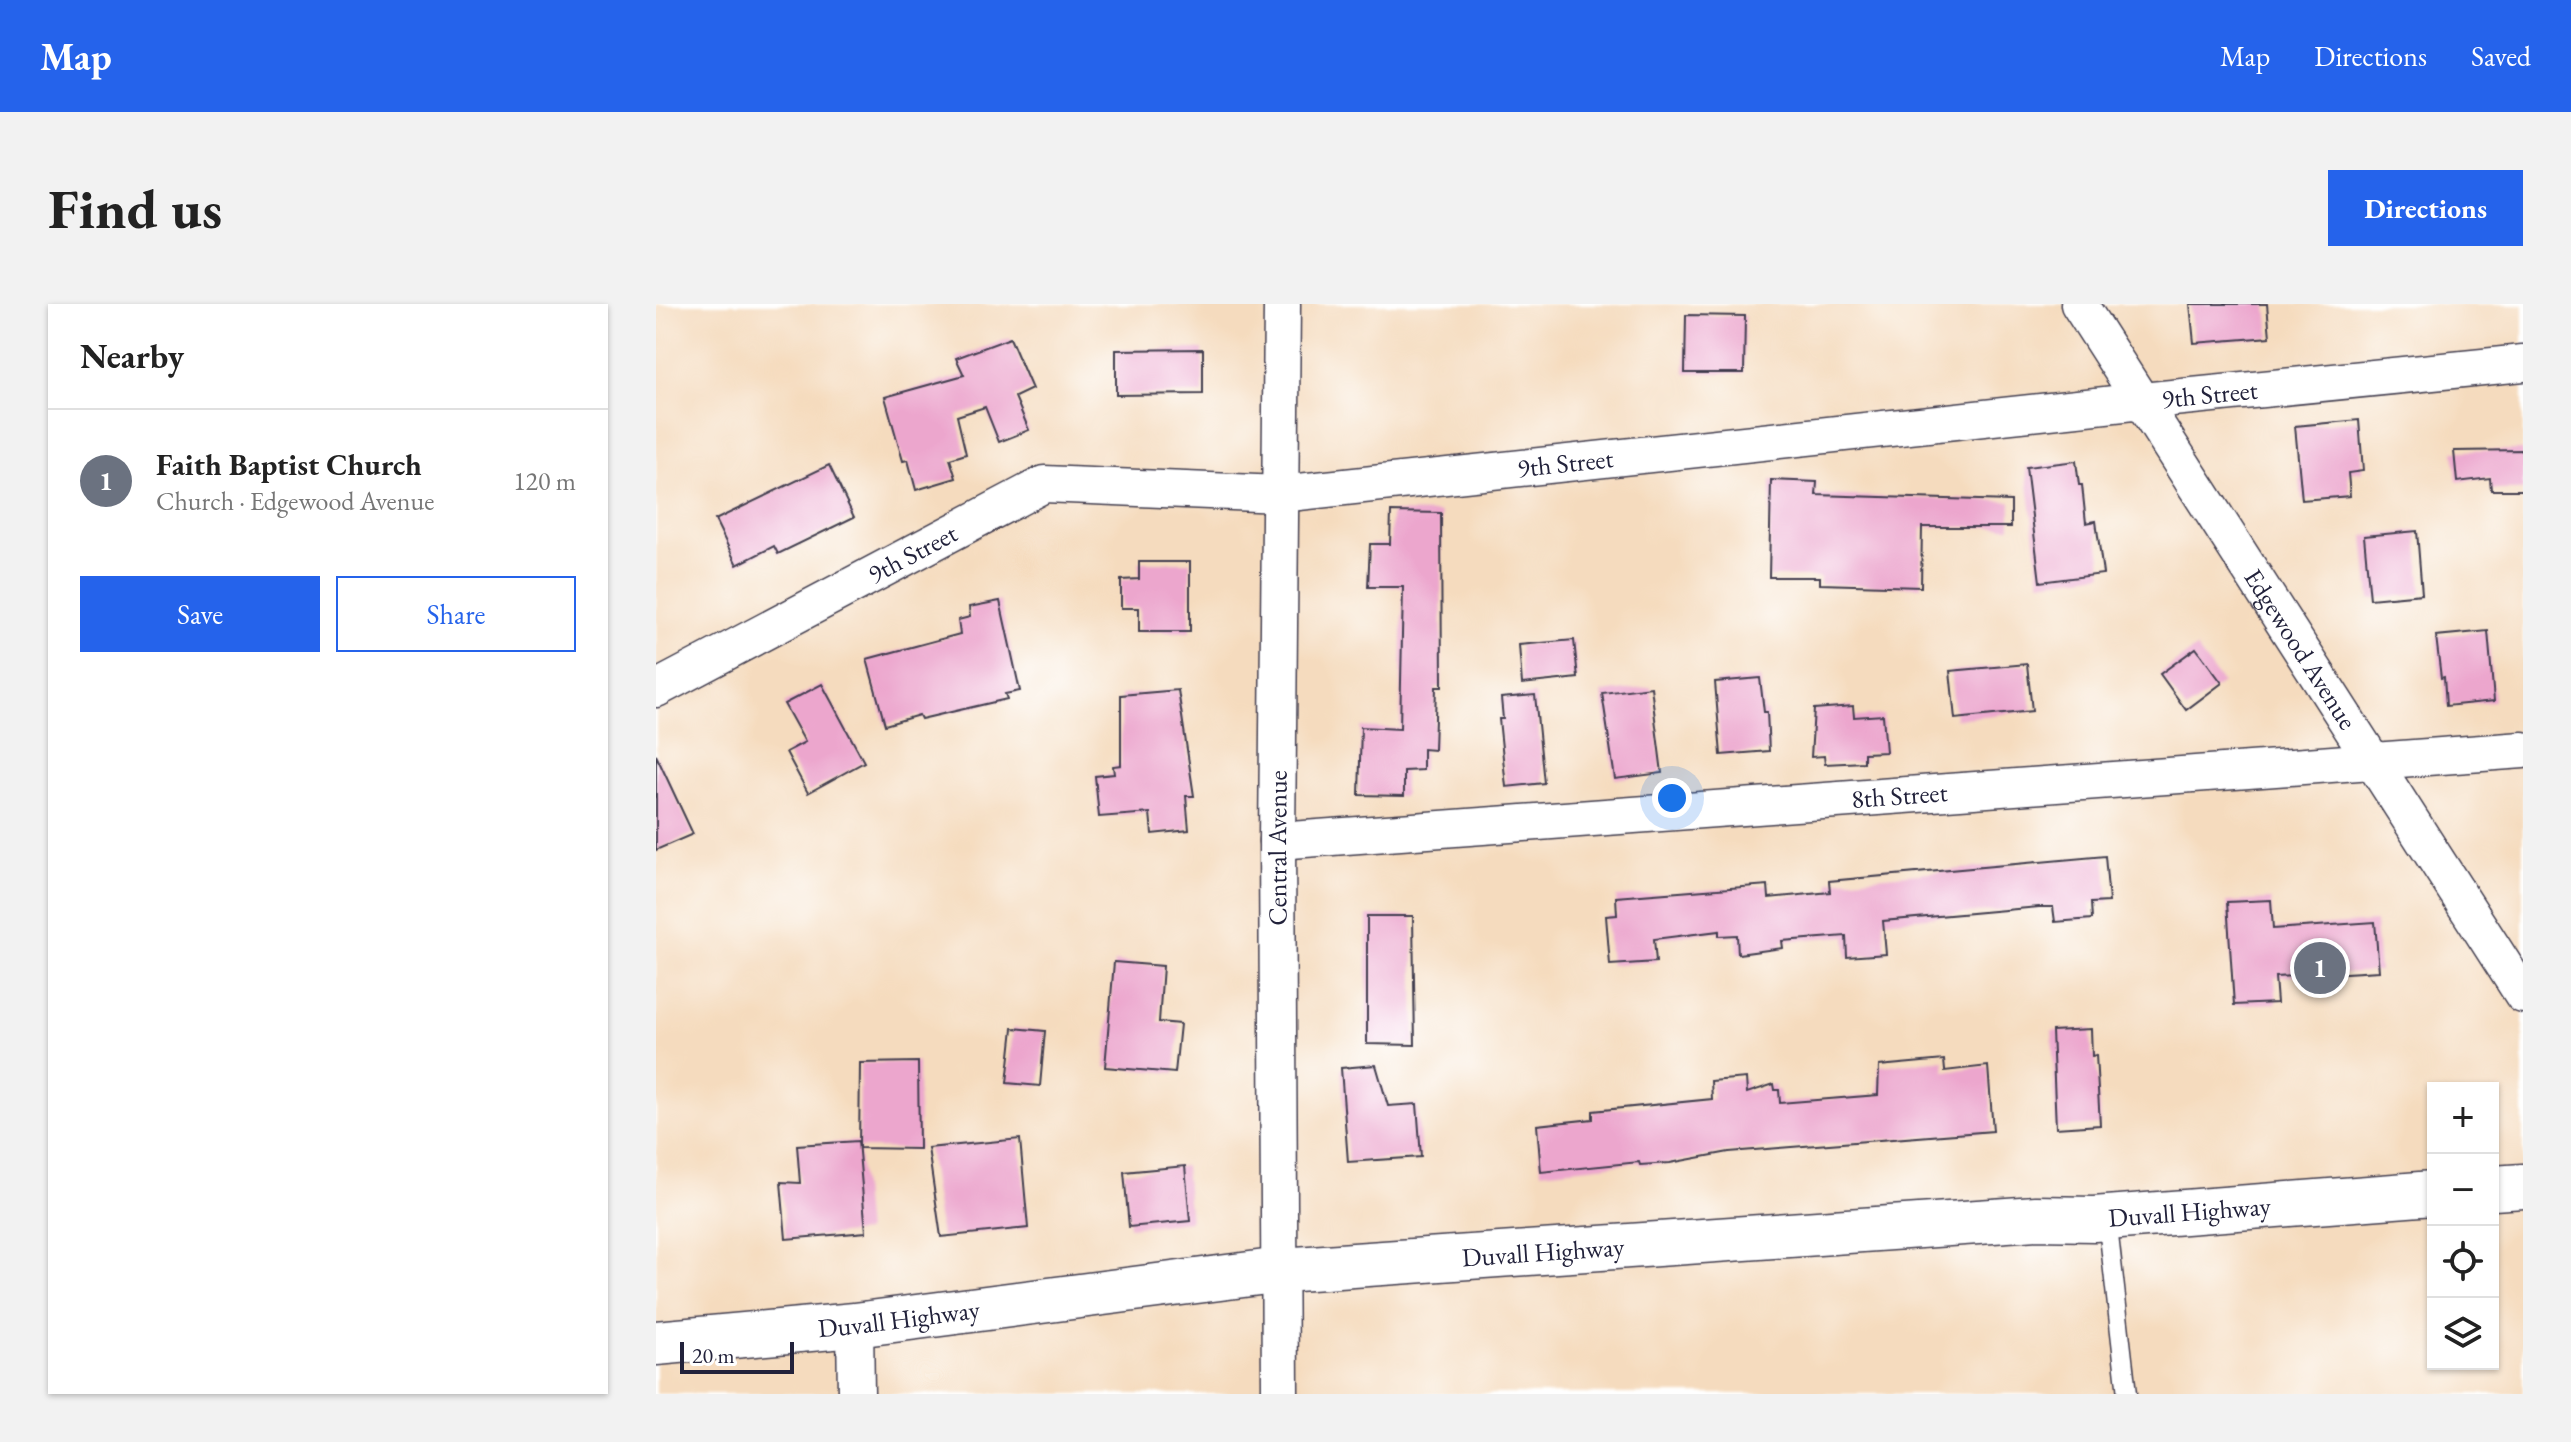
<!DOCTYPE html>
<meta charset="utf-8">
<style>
:root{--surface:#fff;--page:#f2f2f2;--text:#222;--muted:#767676;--line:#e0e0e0;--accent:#2563eb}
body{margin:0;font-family:"EB Garamond",serif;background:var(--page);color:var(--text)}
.controls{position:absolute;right:24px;bottom:24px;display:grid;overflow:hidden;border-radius:0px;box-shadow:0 2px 6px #0004}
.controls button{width:72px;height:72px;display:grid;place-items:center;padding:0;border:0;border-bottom:2px solid var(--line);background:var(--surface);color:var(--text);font:40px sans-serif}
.scale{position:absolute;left:24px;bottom:20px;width:114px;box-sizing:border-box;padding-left:8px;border:4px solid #22223b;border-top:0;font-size:22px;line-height:28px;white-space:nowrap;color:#22223b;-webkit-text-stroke:6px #fff;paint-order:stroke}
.you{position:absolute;left:1016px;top:494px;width:28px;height:28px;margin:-20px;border:6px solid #fff;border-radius:50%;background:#1a73e8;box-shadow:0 0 0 12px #1a73e833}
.badge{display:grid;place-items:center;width:52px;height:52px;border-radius:50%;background:var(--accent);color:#fff;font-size:26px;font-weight:700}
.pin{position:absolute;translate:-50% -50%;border:4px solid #fff;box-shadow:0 2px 8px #0006}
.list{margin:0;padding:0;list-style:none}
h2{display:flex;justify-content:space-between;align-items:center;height:104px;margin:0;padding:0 32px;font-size:34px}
h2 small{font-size:26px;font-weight:400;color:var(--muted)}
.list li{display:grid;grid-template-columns:52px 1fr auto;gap:24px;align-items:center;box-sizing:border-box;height:144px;padding:0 32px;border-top:2px solid var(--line)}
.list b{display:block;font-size:30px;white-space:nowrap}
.list p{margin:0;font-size:26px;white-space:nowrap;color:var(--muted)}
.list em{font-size:26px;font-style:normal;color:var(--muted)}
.actions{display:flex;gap:16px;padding:24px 32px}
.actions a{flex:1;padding:18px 0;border:2px solid var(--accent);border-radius:0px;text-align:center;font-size:28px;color:var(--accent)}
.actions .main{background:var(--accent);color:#fff}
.icon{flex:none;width:44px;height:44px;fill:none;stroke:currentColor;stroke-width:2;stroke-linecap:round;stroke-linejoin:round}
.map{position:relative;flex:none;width:1867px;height:1090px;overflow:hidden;border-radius:0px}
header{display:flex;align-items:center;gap:48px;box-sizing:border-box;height:112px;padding:0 40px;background:var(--accent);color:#fff}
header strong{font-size:38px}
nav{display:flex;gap:44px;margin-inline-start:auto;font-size:28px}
.intro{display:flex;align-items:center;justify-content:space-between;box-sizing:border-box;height:192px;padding:0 48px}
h1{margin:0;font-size:56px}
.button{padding:20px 36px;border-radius:0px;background:var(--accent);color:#fff;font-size:28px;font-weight:700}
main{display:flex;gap:48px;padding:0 48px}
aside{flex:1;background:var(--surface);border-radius:0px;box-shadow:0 2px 6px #0004}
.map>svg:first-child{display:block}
.building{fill:#eca6cd}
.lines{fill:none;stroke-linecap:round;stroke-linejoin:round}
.service-casing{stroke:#423e4f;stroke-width:21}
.minor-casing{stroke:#423e4f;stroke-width:39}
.tertiary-casing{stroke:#423e4f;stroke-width:47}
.service{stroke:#fff;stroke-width:18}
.minor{stroke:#fff;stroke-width:36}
.tertiary{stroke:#fff;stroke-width:44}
.labels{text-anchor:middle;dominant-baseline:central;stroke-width:7;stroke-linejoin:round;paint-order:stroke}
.street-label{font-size:26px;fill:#22223b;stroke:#fff}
</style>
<header>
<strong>Map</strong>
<nav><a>Map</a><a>Directions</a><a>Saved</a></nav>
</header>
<div class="intro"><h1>Find us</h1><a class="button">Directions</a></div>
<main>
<aside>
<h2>Nearby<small></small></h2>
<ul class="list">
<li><span class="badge" style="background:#6b7280">1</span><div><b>Faith Baptist Church</b><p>Church · Edgewood Avenue</p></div><em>120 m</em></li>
</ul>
<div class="actions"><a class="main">Save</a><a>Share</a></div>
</aside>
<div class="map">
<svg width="1867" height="1090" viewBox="0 0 1867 1090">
<rect width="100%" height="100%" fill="#fff"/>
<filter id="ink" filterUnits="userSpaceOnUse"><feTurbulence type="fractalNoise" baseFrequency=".0125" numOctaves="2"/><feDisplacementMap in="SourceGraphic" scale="16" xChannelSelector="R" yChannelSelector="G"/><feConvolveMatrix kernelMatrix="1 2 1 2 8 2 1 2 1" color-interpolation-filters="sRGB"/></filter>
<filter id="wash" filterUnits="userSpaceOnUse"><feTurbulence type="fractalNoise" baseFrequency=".006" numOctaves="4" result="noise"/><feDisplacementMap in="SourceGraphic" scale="32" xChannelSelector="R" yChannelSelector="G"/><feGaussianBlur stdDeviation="1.8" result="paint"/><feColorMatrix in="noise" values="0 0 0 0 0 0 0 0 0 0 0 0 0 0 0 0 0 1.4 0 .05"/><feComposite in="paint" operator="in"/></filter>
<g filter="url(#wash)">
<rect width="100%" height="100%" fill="#f5dbbe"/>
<g id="blocks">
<g class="building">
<polygon points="1534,0 1611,0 1614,33 1538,39"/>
<polygon points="1030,11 1089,12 1088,69 1029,69"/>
<polygon points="354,34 376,85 359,93 373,126 343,138 329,103 301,112 310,150 294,155 300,174 260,186 252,156 247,157 229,93 308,71 300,54"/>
<polygon points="547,45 547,90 460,91 460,46"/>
<polygon points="1703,116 1707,167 1692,169 1694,192 1646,196 1639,122"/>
<polygon points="1867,146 1867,186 1835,186 1834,174 1801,178 1798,147"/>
<polygon points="1420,157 1423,181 1426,181 1430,219 1440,217 1447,270 1384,278 1370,163"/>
<polygon points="173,161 198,213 122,250 118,242 81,261 59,216"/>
<polygon points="1115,176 1161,178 1160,191 1355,197 1355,223 1266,223 1265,283 1164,280 1164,273 1113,273"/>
<polygon points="735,208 785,209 786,383 780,383 778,446 767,445 767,466 748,467 748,492 703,491 705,423 744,425 747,283 712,283 714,240 734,240"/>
<polygon points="1761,227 1766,290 1714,295 1708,232"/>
<polygon points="483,258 534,258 534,328 483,328 483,304 465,304 465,276 483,275"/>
<polygon points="344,297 364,387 349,390 351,395 265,415 263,411 229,421 211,355 304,330 302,316 314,313 313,303"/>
<polygon points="1832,327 1838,397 1790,402 1788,373 1785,374 1780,332"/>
<polygon points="918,336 922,374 866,380 863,341"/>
<polygon points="1540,344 1566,379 1530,406 1504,370"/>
<polygon points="1371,360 1376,407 1299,415 1294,367"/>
<polygon points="1104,374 1108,408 1111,408 1113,447 1065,451 1059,378"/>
<polygon points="166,380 208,458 152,489 130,448 149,438 128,400"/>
<polygon points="995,383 1006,469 959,475 946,389"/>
<polygon points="522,386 538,492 530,492 533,526 496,530 494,509 443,513 439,472 458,470 457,462 465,461 465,391"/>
<polygon points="879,391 888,479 850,483 843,415 847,415 845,394"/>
<polygon points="1197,402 1198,413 1227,411 1230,448 1208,449 1208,458 1169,460 1168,452 1155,453 1158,405"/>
<polygon points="0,451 37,530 0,546"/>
<polygon points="1449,552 1453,598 1435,599 1436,615 1399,618 1397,603 1383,603 1227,617 1230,650 1191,653 1190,632 1126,637 1127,644 1082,650 1081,631 1063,632 1063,627 998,635 1000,658 954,661 950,612 961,611 960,593 1112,581 1113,594 1174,588 1173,577"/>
<polygon points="1615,596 1617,625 1719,618 1723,667 1619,673 1621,699 1578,701 1571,598"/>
<polygon points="711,612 757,612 759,741 711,740"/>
<polygon points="458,658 507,662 503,718 524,720 519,769 449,763"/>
<polygon points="357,724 389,727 384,782 351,779"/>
<polygon points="1435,725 1436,752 1440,751 1444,821 1400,824 1396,727"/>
<polygon points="1288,756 1289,767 1332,762 1337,827 1073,848 1014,859 984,861 983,858 885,868 881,821 937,815 937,807 1056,795 1055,777 1090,774 1091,789 1118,780 1119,786 1123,786 1124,799 1222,791 1223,762"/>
<polygon points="262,758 263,845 203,844 204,759"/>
<polygon points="720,761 732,802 761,800 765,853 692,858 685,764"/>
<polygon points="364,835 372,924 285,933 272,844"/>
<polygon points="202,837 210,928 130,935 125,878 144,879 141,841"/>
<polygon points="529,862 534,917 473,923 468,868"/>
</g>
</g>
</g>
<g filter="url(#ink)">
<use href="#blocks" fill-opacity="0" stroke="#423e4f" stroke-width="2"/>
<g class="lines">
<g class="service-casing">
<polyline id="service" points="1451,914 1471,1090"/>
</g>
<g class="minor-casing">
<g id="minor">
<path id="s1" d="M1423,0L1867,691"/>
<path id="s2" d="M0,385L388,180L624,190L1486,97L1867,59"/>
<path id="s3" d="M621,537L1867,446"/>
<polyline points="199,1021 200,1090"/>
<path id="s4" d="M624,1090L621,537L626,0"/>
</g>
</g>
<g class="tertiary-casing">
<g id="tertiary">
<polyline points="1837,884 1867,882"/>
<path id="s5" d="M0,1039L199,1021L625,966L1380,914L1438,915L1777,889"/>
</g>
</g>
<use href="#service" class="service"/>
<use href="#minor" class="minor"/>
<use href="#tertiary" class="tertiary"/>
</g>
</g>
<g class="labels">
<g class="street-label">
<text stroke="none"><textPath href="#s2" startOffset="1610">9th Street</textPath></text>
<text stroke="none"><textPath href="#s2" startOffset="962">9th Street</textPath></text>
<text stroke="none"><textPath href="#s2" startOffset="290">9th Street</textPath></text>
<text stroke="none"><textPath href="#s1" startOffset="410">Edgewood Avenue</textPath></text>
<text stroke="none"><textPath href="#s3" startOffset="624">8th Street</textPath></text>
<text stroke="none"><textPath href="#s4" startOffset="546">Central Avenue</textPath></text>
<text stroke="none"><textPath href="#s5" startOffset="1540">Duvall Highway</textPath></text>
<text stroke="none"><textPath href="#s5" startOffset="892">Duvall Highway</textPath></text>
<text stroke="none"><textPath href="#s5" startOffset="244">Duvall Highway</textPath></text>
</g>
</g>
</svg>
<div class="controls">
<button>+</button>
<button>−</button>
<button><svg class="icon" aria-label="locate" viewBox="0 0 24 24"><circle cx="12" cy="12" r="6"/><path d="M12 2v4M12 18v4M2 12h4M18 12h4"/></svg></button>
<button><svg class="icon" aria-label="layers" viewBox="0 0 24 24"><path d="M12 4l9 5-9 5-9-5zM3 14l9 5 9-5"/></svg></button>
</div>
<div class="scale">20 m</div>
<div class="you"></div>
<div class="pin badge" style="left:1664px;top:664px;background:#6b7280">1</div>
</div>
</main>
